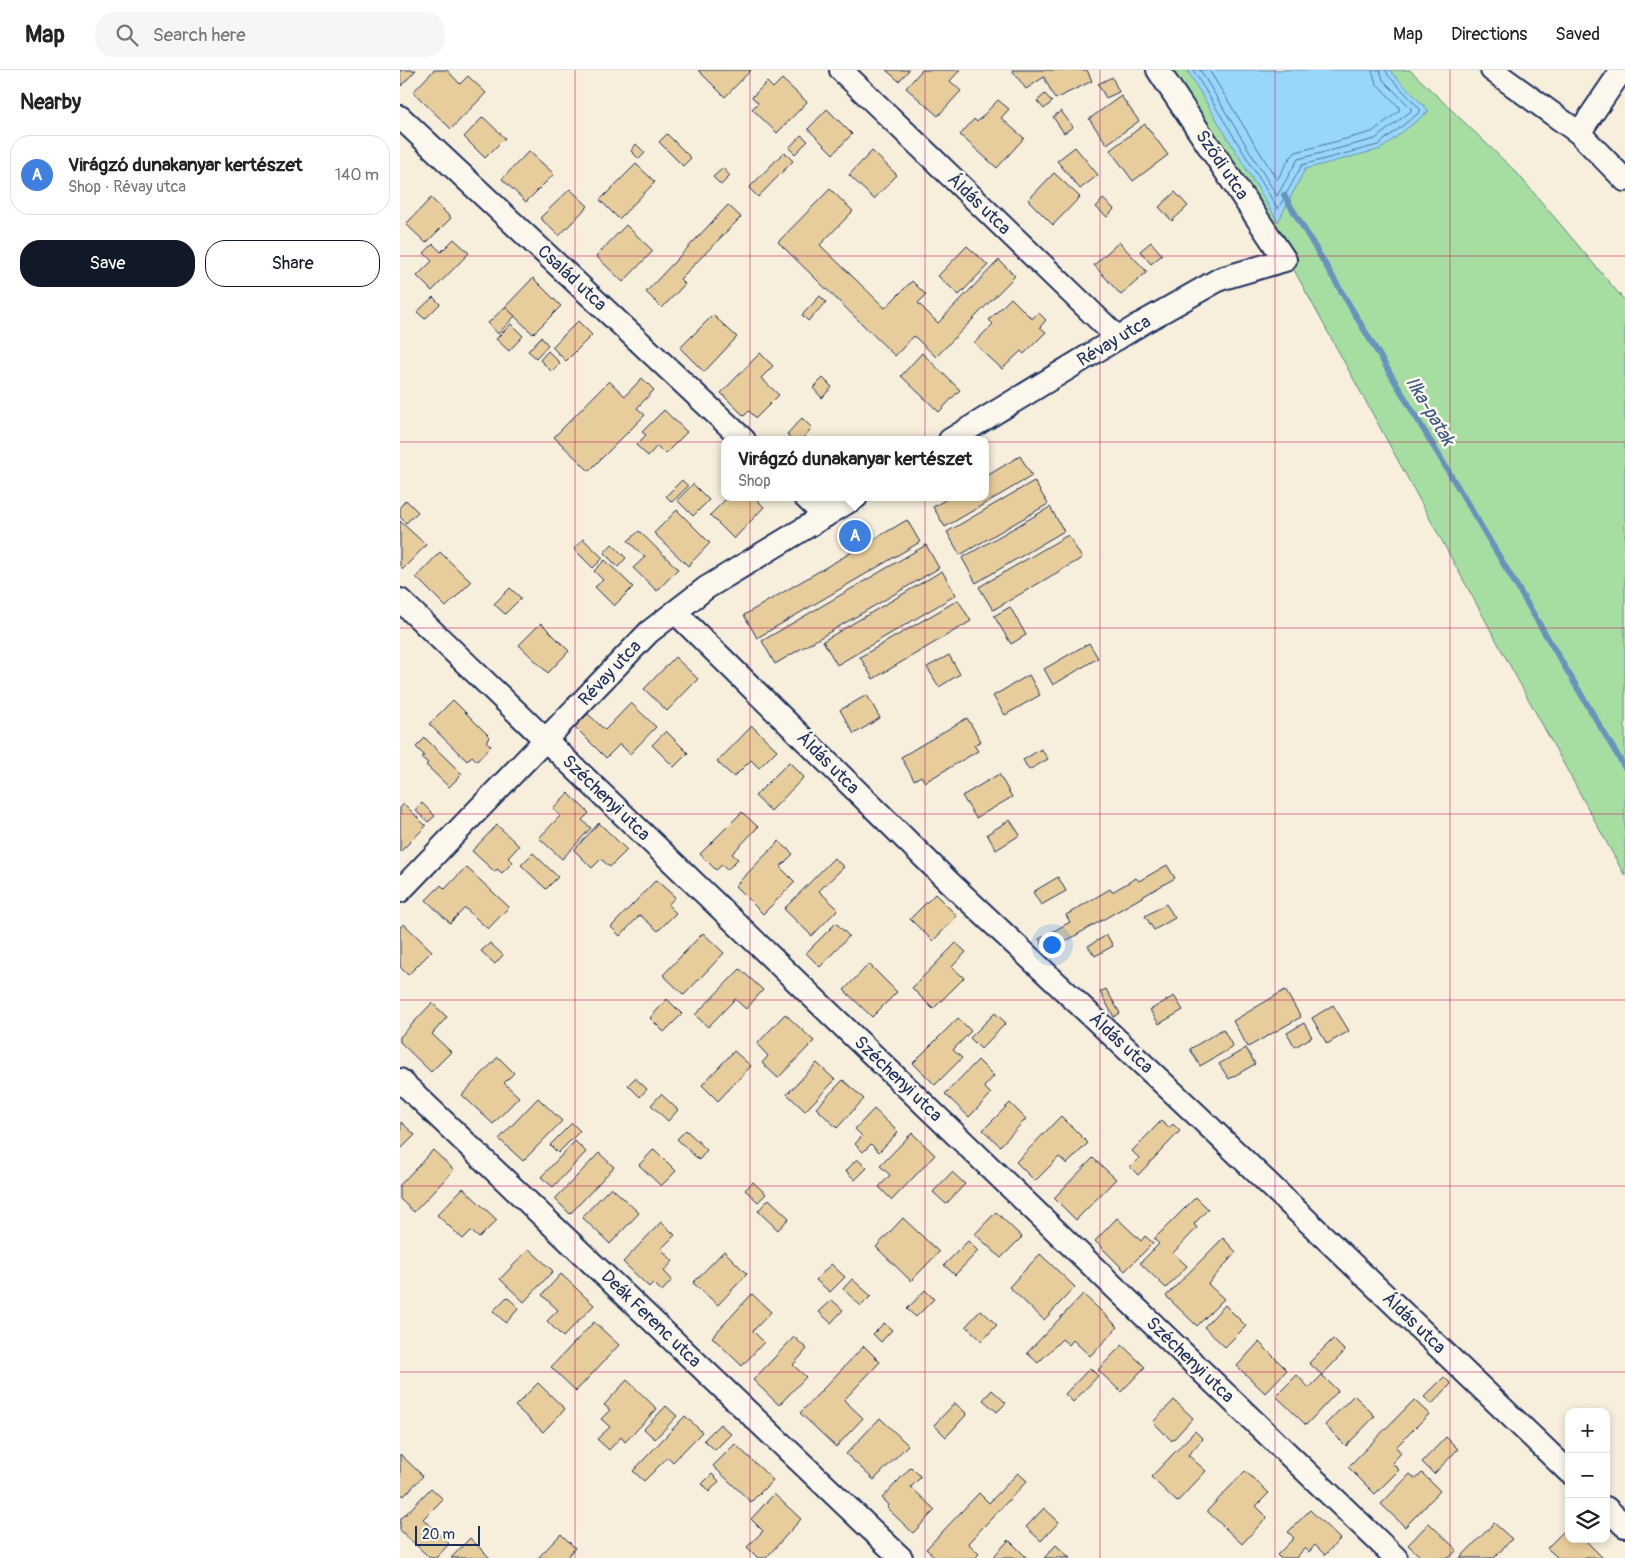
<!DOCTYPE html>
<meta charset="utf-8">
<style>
:root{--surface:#fff;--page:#f6f6f6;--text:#222;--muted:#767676;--line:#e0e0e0;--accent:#111827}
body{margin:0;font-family:Pangolin,sans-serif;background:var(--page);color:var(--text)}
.controls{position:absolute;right:15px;bottom:15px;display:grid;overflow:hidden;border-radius:10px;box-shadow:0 2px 8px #0003}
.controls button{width:45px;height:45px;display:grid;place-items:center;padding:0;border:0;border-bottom:1px solid var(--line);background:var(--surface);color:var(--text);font:25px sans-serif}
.scale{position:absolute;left:15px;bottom:12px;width:65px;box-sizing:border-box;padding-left:5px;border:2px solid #1b2f5e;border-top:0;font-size:14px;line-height:18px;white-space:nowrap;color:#1b2f5e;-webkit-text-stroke:4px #fbf7ec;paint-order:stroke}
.you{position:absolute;left:651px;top:874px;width:18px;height:18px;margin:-12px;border:4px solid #fff;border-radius:50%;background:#1a73e8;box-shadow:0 0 0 8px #1a73e833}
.badge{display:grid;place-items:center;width:32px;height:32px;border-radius:50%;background:var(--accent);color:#fff;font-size:16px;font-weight:700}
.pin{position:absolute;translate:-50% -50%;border:2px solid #fff;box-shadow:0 1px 5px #0006}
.popup{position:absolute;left:321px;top:366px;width:268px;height:65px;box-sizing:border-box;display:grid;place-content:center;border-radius:10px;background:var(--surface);filter:drop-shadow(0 1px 4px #0005);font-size:16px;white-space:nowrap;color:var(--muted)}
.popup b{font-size:19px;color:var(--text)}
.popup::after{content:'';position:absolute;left:50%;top:100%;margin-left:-10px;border:10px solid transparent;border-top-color:var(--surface)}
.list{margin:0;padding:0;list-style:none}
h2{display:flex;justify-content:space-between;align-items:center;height:65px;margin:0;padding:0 20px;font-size:21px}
h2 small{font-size:16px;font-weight:400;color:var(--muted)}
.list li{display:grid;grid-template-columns:32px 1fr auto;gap:15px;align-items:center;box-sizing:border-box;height:80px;margin:0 10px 10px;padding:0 10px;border:1px solid var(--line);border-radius:20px}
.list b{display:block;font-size:19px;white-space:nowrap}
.list p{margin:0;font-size:16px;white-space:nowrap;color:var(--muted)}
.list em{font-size:16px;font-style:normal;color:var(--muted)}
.actions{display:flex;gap:10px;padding:15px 20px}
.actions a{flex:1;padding:11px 0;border:1px solid var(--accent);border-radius:20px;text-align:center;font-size:18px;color:var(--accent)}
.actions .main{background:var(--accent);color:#fff}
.icon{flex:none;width:28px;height:28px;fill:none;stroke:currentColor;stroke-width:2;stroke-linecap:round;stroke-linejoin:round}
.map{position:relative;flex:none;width:1225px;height:1488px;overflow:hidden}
header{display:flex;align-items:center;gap:30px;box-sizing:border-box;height:70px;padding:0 25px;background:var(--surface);border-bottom:1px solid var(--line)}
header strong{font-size:24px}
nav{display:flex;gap:28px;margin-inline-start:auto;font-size:18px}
.search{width:350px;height:45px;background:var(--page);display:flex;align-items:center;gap:12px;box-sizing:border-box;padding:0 18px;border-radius:20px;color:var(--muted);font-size:19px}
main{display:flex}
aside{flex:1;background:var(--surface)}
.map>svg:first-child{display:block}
.green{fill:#a6dea2;stroke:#608680}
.water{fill:#98d7fa;stroke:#6694bc}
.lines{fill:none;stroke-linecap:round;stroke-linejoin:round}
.shore{stroke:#4d729c;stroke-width:1}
.stream{stroke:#6694bc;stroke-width:6}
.building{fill:#e7cd9c;stroke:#1b2f5e}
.minor-casing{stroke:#1b2f5e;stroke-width:26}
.minor{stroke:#fbf7ec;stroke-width:22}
.grid{fill:none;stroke:#c2185b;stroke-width:1;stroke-opacity:0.55}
.labels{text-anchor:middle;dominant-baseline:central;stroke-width:5;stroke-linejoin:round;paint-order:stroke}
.street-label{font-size:18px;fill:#1b2f5e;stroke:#fbf7ec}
.water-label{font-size:19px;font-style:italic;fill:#3a5985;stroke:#fbf7ec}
</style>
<header>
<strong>Map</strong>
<div class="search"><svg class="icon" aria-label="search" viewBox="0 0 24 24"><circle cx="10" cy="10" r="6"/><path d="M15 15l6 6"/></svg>Search here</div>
<nav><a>Map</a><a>Directions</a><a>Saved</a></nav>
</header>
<main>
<aside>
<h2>Nearby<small></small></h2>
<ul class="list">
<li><span class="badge" style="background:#3f7fe0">A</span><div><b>Virágzó dunakanyar kertészet</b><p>Shop · Révay utca</p></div><em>140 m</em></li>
</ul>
<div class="actions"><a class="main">Save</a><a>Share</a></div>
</aside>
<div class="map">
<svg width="1225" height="1488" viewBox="0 0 1225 1488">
<rect width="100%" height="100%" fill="#f7efdc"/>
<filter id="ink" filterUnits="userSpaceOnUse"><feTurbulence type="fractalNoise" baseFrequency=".02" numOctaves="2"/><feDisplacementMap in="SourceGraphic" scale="10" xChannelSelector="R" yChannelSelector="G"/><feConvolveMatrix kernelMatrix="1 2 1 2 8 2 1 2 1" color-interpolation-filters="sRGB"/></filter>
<g filter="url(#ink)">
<polygon class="green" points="773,0 1010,0 1117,103 1225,231 1225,806 894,200"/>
<polygon class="water" points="787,0 989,0 1029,41 981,79 905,99 878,152"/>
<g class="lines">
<g class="shore">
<polyline points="793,0 878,139 902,95 978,75 1020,42 1020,39 988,5 986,0"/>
<polyline points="800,0 877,126 898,89 975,69 1011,41 1011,38 983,10 980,0"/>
<polyline points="809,0 877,110 889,89 896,82 972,62 999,41 999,37 976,13 972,0"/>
</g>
<polyline class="stream" points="884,125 1225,698"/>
</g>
<g class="building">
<polygon points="0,0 16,0 1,16"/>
<polygon points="34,0 47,0 60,14 68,6 86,23 51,59 13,22"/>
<polygon points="298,0 351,0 325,27"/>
<polygon points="486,0 509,0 499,11"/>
<polygon points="522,0 560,0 550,11 561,21 538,46 506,18"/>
<polygon points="612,0 687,0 692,11 655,29 644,7 626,19"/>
<polygon points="712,7 719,22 706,28 698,14"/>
<polygon points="382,9 407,32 377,63 352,39 358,33 352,27 367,12 373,18"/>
<polygon points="645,24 652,32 644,39 637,31"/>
<polygon points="721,26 739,51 707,74 689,49"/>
<polygon points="598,30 609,39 601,48 624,68 597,98 560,65 574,49 577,52"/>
<polygon points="427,39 452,64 433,84 408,59"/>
<polygon points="661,41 673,57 664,63 653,47"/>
<polygon points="83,47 105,68 85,88 64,67"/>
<polygon points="745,54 768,85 733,111 710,80"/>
<polygon points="267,64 291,88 283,96 259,72"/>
<polygon points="401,65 408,71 395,84 389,78"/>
<polygon points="236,74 245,83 239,89 231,81"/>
<polygon points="675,77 698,105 680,119 657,91"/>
<polygon points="129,81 154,104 126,132 102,109"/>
<polygon points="472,81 497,105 474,129 449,105"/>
<polygon points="384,82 393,91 358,127 349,118"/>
<polygon points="236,94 255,112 219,149 200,130"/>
<polygon points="323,98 330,106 321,115 313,107"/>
<polygon points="654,103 680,127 653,155 628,130"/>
<polygon points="170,119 188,136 159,166 140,148"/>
<polygon points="430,119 453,141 420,175 485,238 512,211 526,225 518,233 538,253 599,190 615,206 536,287 514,266 495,286 378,172"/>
<polygon points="775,122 788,136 772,151 759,137"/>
<polygon points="31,128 51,148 26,173 6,154"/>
<polygon points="703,129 714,139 707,147 696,137"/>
<polygon points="328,135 341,147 280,209 285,214 262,238 246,222"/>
<polygon points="226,155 253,181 223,212 196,186"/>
<polygon points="54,169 69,183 32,221 17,206 32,191 24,183 33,174 41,182"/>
<polygon points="719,172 747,202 721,225 694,195"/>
<polygon points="751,172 762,185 751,194 740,181"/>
<polygon points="567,176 588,195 559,225 538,206"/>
<polygon points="133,208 161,236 133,264 105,237"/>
<polygon points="420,226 426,232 408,251 402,245"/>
<polygon points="33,227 40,234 25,249 17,242"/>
<polygon points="611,228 632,249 638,242 646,250 640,257 646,262 624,284 621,281 602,299 574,273 593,254 589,250"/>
<polygon points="105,237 115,246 98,264 88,253"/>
<polygon points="313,245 337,267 304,302 280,278"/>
<polygon points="178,251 192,265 166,291 152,277"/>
<polygon points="111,254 123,266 109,281 96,269"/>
<polygon points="141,267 148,275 136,288 128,281"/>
<polygon points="148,281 160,293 152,302 140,290"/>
<polygon points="360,283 373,296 361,308 379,325 356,348 349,341 344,346 321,323"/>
<polygon points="522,283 560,320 539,342 501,306"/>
<polygon points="242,308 254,320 237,338 245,345 189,401 154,367 209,311 225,326"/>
<polygon points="423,308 432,317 422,328 413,318"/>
<polygon points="264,340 287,362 265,384 257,376 248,386 236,375 246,365 242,362"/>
<polygon points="402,348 412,358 401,370 392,370 387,364"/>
<polygon points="620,386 632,406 545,457 533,437 550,427 585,427 585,407"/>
<polygon points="282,410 288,416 272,432 266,426"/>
<polygon points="634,411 648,434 560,485 547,462"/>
<polygon points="293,414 309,430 293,446 277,430"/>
<polygon points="328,427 354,427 364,437 334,469 310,445"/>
<polygon points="6,430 18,442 6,453 0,447 0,437"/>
<polygon points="650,437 664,461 576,513 562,488"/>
<polygon points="277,440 310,473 288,496 254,463"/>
<polygon points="507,450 520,472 357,568 344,545"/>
<polygon points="0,451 26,475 3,499 0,496"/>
<polygon points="239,461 278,499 257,521 233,498 245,487 228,471"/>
<polygon points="668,465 682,488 593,540 579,517"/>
<polygon points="183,469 203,488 193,498 174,479"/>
<polygon points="212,474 226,488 218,497 204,483"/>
<polygon points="526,475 539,498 375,594 362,571"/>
<polygon points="40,482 71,512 46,537 16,507"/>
<polygon points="205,490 233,517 214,536 195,517 203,510 194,501"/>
<polygon points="542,501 556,525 437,595 423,571"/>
<polygon points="110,518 121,528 105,544 94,534"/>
<polygon points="558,530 571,551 473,609 460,587"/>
<polygon points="610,537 626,565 611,574 594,546"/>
<polygon points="141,553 169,581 148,603 119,575"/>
<polygon points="689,573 698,588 653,615 644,599"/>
<polygon points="549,585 560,604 539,617 527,597"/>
<polygon points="275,587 298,609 267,641 244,619"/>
<polygon points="629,605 640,625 605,645 593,626"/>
<polygon points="467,625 480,648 454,664 440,640"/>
<polygon points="53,630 90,667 86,671 91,676 77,691 72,686 67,691 29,654"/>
<polygon points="231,633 256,657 230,684 220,674 206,688 175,657 188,644 205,660"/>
<polygon points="567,648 581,671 574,675 578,681 525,712 521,706 514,710 501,687"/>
<polygon points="352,656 377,680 359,698 351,690 334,707 317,692"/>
<polygon points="266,661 288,683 274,697 252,675"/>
<polygon points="25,668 62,704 49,717 26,695 28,693 22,688 24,685 16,677"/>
<polygon points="641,679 648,689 629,700 623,690"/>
<polygon points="389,692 404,707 371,741 355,726"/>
<polygon points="599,704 612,727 576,748 562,726"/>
<polygon points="168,723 189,743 182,750 191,758 162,789 139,768 160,746 153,738"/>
<polygon points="22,733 35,746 28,752 15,740"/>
<polygon points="4,734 26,756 0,782 0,738"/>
<polygon points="342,742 358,757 332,784 338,789 327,800 322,795 316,800 300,784"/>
<polygon points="610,750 620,765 596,780 587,764"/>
<polygon points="199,753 227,780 210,797 201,789 192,798 174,780"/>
<polygon points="97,755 119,776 108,788 113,792 102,803 97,799 95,802 72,781"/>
<polygon points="379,771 393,784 380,797 395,812 363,844 335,816"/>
<polygon points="133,783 158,807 146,819 121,795"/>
<polygon points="434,788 444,797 419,821 438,839 412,866 384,839"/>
<polygon points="767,795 775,808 647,882 639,869 670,852 666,845 710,819 712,822 736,808 739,811"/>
<polygon points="66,797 109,837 88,859 65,838 50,853 26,830 41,815 45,819"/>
<polygon points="658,807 666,821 641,835 633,822"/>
<polygon points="256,810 275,827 268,835 276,843 258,861 240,845 220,866 211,857"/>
<polygon points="535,824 557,846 533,871 510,849"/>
<polygon points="766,834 775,848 754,860 745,846"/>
<polygon points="436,853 449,866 420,897 406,883"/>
<polygon points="4,854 32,881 8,905 0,897 0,857"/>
<polygon points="303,863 324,883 284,925 263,905"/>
<polygon points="707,865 713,876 695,886 688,876"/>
<polygon points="90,873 103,885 95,894 81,881"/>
<polygon points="556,873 566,882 552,897 564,908 533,939 512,918"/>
<polygon points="469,894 497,922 472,947 444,920"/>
<polygon points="340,899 363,920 346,939 335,929 308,957 295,945"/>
<polygon points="706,919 720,943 714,947 700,922"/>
<polygon points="885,920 901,947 848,977 833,951"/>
<polygon points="774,926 783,940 759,954 750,940"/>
<polygon points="267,929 282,944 264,962 250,948"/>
<polygon points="32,933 47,947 32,964 51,982 31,1002 0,972 0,967"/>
<polygon points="933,935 949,961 927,974 912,948"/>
<polygon points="595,943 606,953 581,979 570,968"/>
<polygon points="385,944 414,971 378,1008 362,993 368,986 357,974"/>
<polygon points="558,948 571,961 553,980 562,988 535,1015 513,993"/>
<polygon points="904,953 912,967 895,977 887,963"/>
<polygon points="823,959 833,977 800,996 790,979"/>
<polygon points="846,978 855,994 829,1009 819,994"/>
<polygon points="334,981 351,996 318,1031 302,1015"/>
<polygon points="98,987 114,1003 104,1013 119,1027 93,1054 62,1025"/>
<polygon points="578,990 594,1006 584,1017 591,1024 569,1047 545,1024"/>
<polygon points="417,993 435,1010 405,1041 387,1024"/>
<polygon points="235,1008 247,1019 240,1027 228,1015"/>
<polygon points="443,1010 464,1029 437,1058 416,1038"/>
<polygon points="261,1024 278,1040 268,1051 251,1035"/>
<polygon points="138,1028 162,1051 123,1091 99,1069"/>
<polygon points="610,1033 626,1049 600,1076 583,1060"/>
<polygon points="474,1039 498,1062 479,1082 471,1074 463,1082 455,1074 462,1066 455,1059"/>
<polygon points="661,1046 688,1073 667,1094 659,1087 635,1111 616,1092"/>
<polygon points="761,1051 769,1058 773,1054 780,1061 738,1105 730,1097 739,1088 732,1081"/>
<polygon points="1,1052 15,1065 2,1078 0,1076"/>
<polygon points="172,1053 180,1061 158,1083 150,1075"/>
<polygon points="286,1060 307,1080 299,1090 277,1069"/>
<polygon points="512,1063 535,1085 492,1130 479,1117 490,1105 480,1096"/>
<polygon points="175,1071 186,1082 153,1117 141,1107"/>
<polygon points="254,1079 276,1101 261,1116 239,1095"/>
<polygon points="33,1080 54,1100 14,1142 0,1129 0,1115"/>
<polygon points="199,1083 214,1097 170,1144 155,1129"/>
<polygon points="693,1088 716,1109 676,1150 654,1128"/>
<polygon points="457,1089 467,1098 455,1110 446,1101"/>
<polygon points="552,1102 565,1114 546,1134 533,1122"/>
<polygon points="353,1112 366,1124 358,1132 345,1120"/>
<polygon points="211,1117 239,1143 210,1174 182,1147"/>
<polygon points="63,1118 97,1150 79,1168 71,1161 63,1169 37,1145"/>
<polygon points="796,1127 808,1139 794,1154 797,1158 773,1183 787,1196 766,1218 740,1193 759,1174 754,1169"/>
<polygon points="369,1129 389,1148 378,1160 358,1141"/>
<polygon points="596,1142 622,1167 601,1188 575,1164"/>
<polygon points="503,1148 539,1182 511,1211 476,1177"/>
<polygon points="717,1148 741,1171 745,1166 753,1173 725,1201 695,1171"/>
<polygon points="261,1152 275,1165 261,1179 273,1191 264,1201 272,1210 262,1221 253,1213 249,1217 223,1192"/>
<polygon points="823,1168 836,1182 808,1214 824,1229 797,1256 766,1226"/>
<polygon points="568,1171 578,1181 555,1205 544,1195"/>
<polygon points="129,1179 153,1201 124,1232 100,1209"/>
<polygon points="324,1181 347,1204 318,1235 293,1213"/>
<polygon points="640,1184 675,1217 644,1250 609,1217"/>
<polygon points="431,1194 445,1207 430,1222 416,1210"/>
<polygon points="161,1204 194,1235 163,1267 147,1251 158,1240 142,1225"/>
<polygon points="452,1209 471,1226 461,1236 443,1219"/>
<polygon points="525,1220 534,1229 516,1247 507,1239"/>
<polygon points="352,1224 371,1242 353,1261 364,1272 342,1296 312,1267"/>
<polygon points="683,1224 718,1257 690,1286 673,1270 669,1275 662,1269 638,1293 627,1283"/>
<polygon points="107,1227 119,1238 106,1253 93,1241"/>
<polygon points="432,1230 443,1240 431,1253 419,1242"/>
<polygon points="825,1235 846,1256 825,1277 804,1257"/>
<polygon points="581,1240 597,1255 582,1271 566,1256"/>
<polygon points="194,1252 219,1275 176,1321 151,1297"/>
<polygon points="484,1253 492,1260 481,1272 473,1264"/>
<polygon points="394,1267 407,1279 393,1295 406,1307 379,1335 353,1310"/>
<polygon points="933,1269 945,1281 922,1305 909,1293"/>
<polygon points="859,1272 887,1300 865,1323 837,1296"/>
<polygon points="722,1275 745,1297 721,1322 698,1300"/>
<polygon points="464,1276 480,1292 444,1330 463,1348 436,1377 400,1343"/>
<polygon points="690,1298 698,1306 673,1332 665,1324"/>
<polygon points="897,1305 909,1318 922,1305 938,1321 906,1355 876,1326"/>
<polygon points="1044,1307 1051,1314 1032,1334 1024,1327"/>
<polygon points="227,1310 257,1339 225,1372 221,1367 209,1380 197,1369 210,1357 201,1349 210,1340 204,1335"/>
<polygon points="138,1313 165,1339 143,1362 115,1336"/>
<polygon points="592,1320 606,1333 597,1342 583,1330"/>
<polygon points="954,1325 975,1346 946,1376 925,1355"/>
<polygon points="774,1330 793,1348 772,1371 753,1352"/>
<polygon points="1014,1330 1029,1344 996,1377 1001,1383 992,1393 999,1400 975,1424 948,1397"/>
<polygon points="555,1333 567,1344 546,1367 534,1355"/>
<polygon points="266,1336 277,1346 255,1369 244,1359"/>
<polygon points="285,1346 302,1362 273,1392 268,1387 244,1411 233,1401"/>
<polygon points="480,1348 508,1375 474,1410 446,1384"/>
<polygon points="320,1354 331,1364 315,1380 304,1370"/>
<polygon points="795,1361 803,1369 788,1385 806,1401 777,1432 751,1407"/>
<polygon points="1046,1367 1058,1379 1034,1404 1022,1392"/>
<polygon points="335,1374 373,1410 351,1432 313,1396"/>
<polygon points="0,1384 23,1406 4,1426 0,1423"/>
<polygon points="511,1397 521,1407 511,1417 535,1440 513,1463 487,1438 489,1435 482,1428"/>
<polygon points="845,1401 869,1423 856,1436 867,1447 842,1474 807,1441"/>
<polygon points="618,1403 627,1411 568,1473 579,1484 575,1488 536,1488 526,1479 579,1423 589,1433"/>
<polygon points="1022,1403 1040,1421 1005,1457 981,1434 1010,1404 1016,1409"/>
<polygon points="312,1404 319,1411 309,1422 302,1414"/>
<polygon points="31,1418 43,1429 23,1449 49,1474 36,1488 30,1488 0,1460 0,1450"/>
<polygon points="374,1424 401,1449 366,1488 358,1488 347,1477 363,1461 351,1449"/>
<polygon points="644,1438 659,1452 641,1471 626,1457"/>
<polygon points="910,1440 940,1469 925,1485 915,1475 909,1482 905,1478 896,1488 880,1488 877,1485 894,1468 888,1462"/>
<polygon points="1029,1453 1057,1480 1049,1488 1022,1488 1008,1475"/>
<polygon points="1094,1453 1112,1469 1094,1488 1060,1488"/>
<polygon points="1169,1456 1169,1469 1184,1469 1203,1488 1158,1488 1147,1478"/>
<polygon points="161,1464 175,1478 166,1488 138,1488"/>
<polygon points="70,1468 90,1488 51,1488"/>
<polygon points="609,1470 627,1488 592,1488"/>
<polygon points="656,1475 670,1488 644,1488"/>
</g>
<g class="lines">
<g class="minor-casing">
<g id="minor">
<polyline points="441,0 718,268"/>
<polyline points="1092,0 1179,63 1225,110"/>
<polyline points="0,47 344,370"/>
<polyline points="1179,63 1222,0"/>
<polyline points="550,370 744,252 820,209 885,190 758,0"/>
<polyline points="405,427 425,446"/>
<polyline points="0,530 996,1488"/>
<polyline points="275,542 550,813 797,1045 1169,1402"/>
<polyline points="0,821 249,562 306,518 456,427"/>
<polyline points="0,1010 501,1488"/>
<polyline points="1206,1438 1225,1456"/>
</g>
</g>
<use href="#minor" class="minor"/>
</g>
</g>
<path class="grid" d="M175,0V1488M350,0V1488M525,0V1488M700,0V1488M875,0V1488M1050,0V1488M0,186H1225M0,372H1225M0,558H1225M0,744H1225M0,930H1225M0,1116H1225M0,1302H1225"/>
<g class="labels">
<g class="street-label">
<text transform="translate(822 95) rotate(56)">Sződi utca</text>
<text transform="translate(579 134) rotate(44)">Áldás utca</text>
<text transform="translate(172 208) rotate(43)">Család utca</text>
<text transform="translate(714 271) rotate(-31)">Révay utca</text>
<text transform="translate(210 603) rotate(-47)">Révay utca</text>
<text transform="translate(428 693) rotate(45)">Áldás utca</text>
<text transform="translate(206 728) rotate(44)">Széchenyi utca</text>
<text transform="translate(721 973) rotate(43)">Áldás utca</text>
<text transform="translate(498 1009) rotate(44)">Széchenyi utca</text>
<text transform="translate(251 1249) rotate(44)">Deák Ferenc utca</text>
<text transform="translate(1014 1253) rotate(44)">Áldás utca</text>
<text transform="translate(790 1290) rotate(44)">Széchenyi utca</text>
</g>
<g class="water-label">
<text transform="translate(1030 341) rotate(59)">Ilka-patak</text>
</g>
</g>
</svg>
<div class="controls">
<button>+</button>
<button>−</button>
<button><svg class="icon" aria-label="layers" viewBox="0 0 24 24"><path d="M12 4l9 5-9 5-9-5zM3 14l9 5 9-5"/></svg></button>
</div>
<div class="scale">20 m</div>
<div class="you"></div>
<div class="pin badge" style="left:455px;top:466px;background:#3f7fe0">A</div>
<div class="popup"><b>Virágzó dunakanyar kertészet</b>Shop</div>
</div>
</main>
